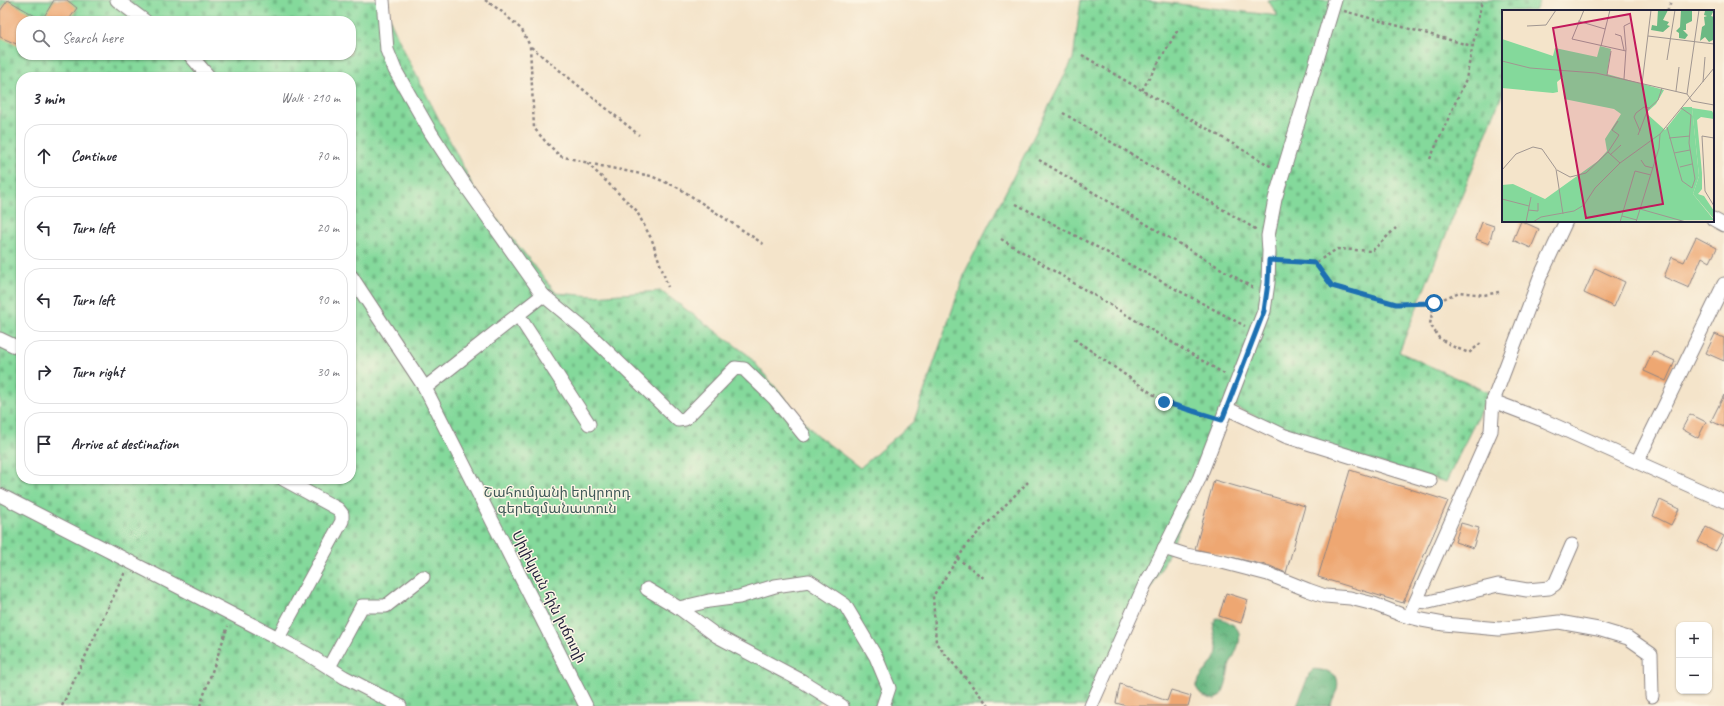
<!DOCTYPE html>
<meta charset="utf-8">
<style>
:root{--surface:#fff;--page:#f7f7f7;--text:#2b2b33;--muted:#7c7c81;--line:#e1e1e2}
body{margin:0;font-family:Caveat,"Noto Sans Armenian",sans-serif;background:var(--page);color:var(--text)}
.controls{position:absolute;right:12px;bottom:12px;display:grid;overflow:hidden;border-radius:8px;box-shadow:0 1px 3px #0004}
.controls button{width:36px;height:36px;display:grid;place-items:center;padding:0;border:0;border-bottom:1px solid var(--line);background:var(--surface);color:var(--text);font:20px sans-serif}
.stop{position:absolute;width:12px;height:12px;margin:-9px;border:3px solid #1f6fb2;border-radius:50%;background:#fff}
.stop.end{background:#1f6fb2;border-color:#fff;box-shadow:0 1px 4px #0008}
.list{margin:0;padding:0;list-style:none}
h2{display:flex;justify-content:space-between;align-items:center;height:52px;margin:0;padding:0 16px;font-size:17px}
h2 small{font-size:13px;font-weight:400;color:var(--muted)}
.list li{display:grid;grid-template-columns:26px 1fr auto;gap:12px;align-items:center;box-sizing:border-box;height:64px;margin:0 8px 8px;padding:0 8px;border:1px solid var(--line);border-radius:16px}
.list b{display:block;font-size:15px;white-space:nowrap}
.list em{font-size:13px;font-style:normal;color:var(--muted)}
.icon{flex:none;width:22px;height:22px;fill:none;stroke:currentColor;stroke-width:2;stroke-linecap:round;stroke-linejoin:round}
.map{position:relative;flex:none;width:1724px;height:706px;overflow:hidden}
.search{position:absolute;background:var(--surface);box-shadow:0 1px 3px #0004;left:16px;top:16px;width:340px;height:44px;display:flex;align-items:center;gap:10px;box-sizing:border-box;padding:0 14px;border-radius:16px;color:var(--muted);font-size:15px}
.panel{position:absolute;background:var(--surface);box-shadow:0 1px 3px #0004;left:16px;top:72px;width:340px;height:412px;border-radius:16px}
.map>svg:first-child{display:block}
.forest{fill:url(#forest-crowns);stroke:#466e5f}
.cemetery{fill:url(#cemetery-stones);stroke:#537e6b;fill-rule:evenodd}
.building{fill:#eea772}
.lines{fill:none;stroke-linecap:round;stroke-linejoin:round}
.minor-casing{stroke:#8b8382;stroke-width:15}
.path{stroke:#8b8382;stroke-width:2.5;stroke-dasharray:3 3;stroke-linecap:butt}
.minor{stroke:#fff;stroke-width:13}
.route{stroke:#1f6fb2;stroke-width:5}
.labels{text-anchor:middle;dominant-baseline:central;stroke-width:3;stroke-linejoin:round;paint-order:stroke}
.park-label{font-size:14px;fill:#3f5958;stroke:#fcf5e5}
.street-label{font-size:14px;fill:#22223b;stroke:#fcf5e5}
.inset-road{fill:none;stroke:#a09691;stroke-width:1}
.view{fill:#c2185b;fill-opacity:0.15;stroke:#c2185b;stroke-width:2}
.inset-edge{fill:none;stroke:#22223b;stroke-width:2}
</style>
<div class="map">
<svg width="1724" height="706" viewBox="0 0 1724 706">
<defs>
<pattern id="forest-crowns" width="20" height="18" patternUnits="userSpaceOnUse"><rect width="20" height="18" fill="#6bb983"/><path d="M2 6a3 3 0 1 1 6 0M12 15a3 3 0 1 1 6 0" fill="none" stroke="#58966c"/></pattern>
<pattern id="cemetery-stones" width="16" height="16" patternUnits="userSpaceOnUse"><rect width="16" height="16" fill="#84d99b"/><path d="M2 7V4a2 2 0 0 1 4 0v3zM10 15v-3a2 2 0 0 1 4 0v3z" fill="#72ba86"/></pattern>
</defs>
<rect width="100%" height="100%" fill="#fcf5e5"/>
<filter id="ink" filterUnits="userSpaceOnUse"><feTurbulence type="fractalNoise" baseFrequency=".025" numOctaves="2"/><feDisplacementMap in="SourceGraphic" scale="8" xChannelSelector="R" yChannelSelector="G"/><feConvolveMatrix kernelMatrix="1 2 1 2 8 2 1 2 1" color-interpolation-filters="sRGB"/></filter>
<filter id="wash" filterUnits="userSpaceOnUse"><feTurbulence type="fractalNoise" baseFrequency=".012" numOctaves="4" result="noise"/><feDisplacementMap in="SourceGraphic" scale="16" xChannelSelector="R" yChannelSelector="G"/><feGaussianBlur stdDeviation="0.9" result="paint"/><feColorMatrix in="noise" values="0 0 0 0 0 0 0 0 0 0 0 0 0 0 0 0 0 1.4 0 .05"/><feComposite in="paint" operator="in"/></filter>
<g filter="url(#wash)">
<rect width="100%" height="100%" fill="#f4e4ca"/>
<g class="forest">
<path d="M1216,618C1221,618 1226,620 1230,623C1250,633 1233,655 1229,667C1227,677 1226,695 1215,700L1201,695L1196,687C1199,674 1211,668 1216,655C1221,642 1208,632 1216,618Z"/>
<path d="M1314,669L1327,671L1336,676C1341,687 1334,695 1330,706H1297L1309,674Z"/>
</g>
<path class="cemetery" d="M0,0H381L404,51L477,194L556,293L594,296L661,291L748,355L814,433L860,468L914,421L966,270L1073,59L1081,0H1146L1278,16L1268,0H1540L1535,11H1503V92L1399,352L1489,393L1446,482L1314,443L1233,406L1166,559L1091,706H837L830,694L814,706H0ZM21,21H351V55H21ZM21,77H351V479H21Z"/>
<g id="blocks">
<g class="building">
<polygon points="8,0 42,20 54,0 67,0 77,8 68,21 21,21 21,46 0,37 0,11"/>
<polygon points="1521,221 1539,229 1531,248 1513,240"/>
<polygon points="1482,222 1494,226 1489,244 1476,239"/>
<polygon points="1696,237 1717,248 1710,262 1702,257 1689,288 1664,277 1672,257 1684,262"/>
<polygon points="1595,268 1625,282 1614,307 1584,293"/>
<polygon points="1715,334 1724,338 1724,361 1706,353"/>
<polygon points="1653,351 1675,361 1666,381 1644,371"/>
<polygon points="1724,395 1724,427 1711,421"/>
<polygon points="1690,414 1706,422 1698,438 1682,429"/>
<polygon points="1350,470 1448,501 1403,603 1318,577"/>
<polygon points="1214,480 1305,506 1286,573 1270,566 1195,549"/>
<polygon points="1660,500 1679,509 1671,525 1653,516"/>
<polygon points="1461,523 1479,528 1473,548 1455,542"/>
<polygon points="1706,527 1724,536 1716,551 1698,542"/>
<polygon points="1226,593 1248,600 1241,623 1219,616"/>
<polygon points="1120,684 1167,701 1171,690 1191,696 1188,706 1127,706 1116,703"/>
</g>
</g>
</g>
<g filter="url(#ink)">
<use href="#blocks" fill-opacity="0" stroke="#8b8382" stroke-width="1"/>
<g class="lines">
<g class="minor-casing">
<g id="minor">
<polyline points="117,0 145,21"/>
<polyline points="383,0 387,50 395,70 431,133 465,185 543,295 584,329 678,420 685,419 735,368 744,369 774,398 804,435"/>
<polyline points="190,55 209,77"/>
<polyline points="1713,219 1724,225"/>
<polyline points="351,276 425,388 586,706"/>
<polyline points="518,315 589,424"/>
<polyline points="0,339 21,349"/>
<polyline points="425,388 543,295"/>
<polyline points="1493,401 1545,421 1724,501"/>
<polyline points="1226,408 1285,436 1430,481"/>
<polyline points="1637,462 1724,284"/>
<polyline points="0,495 278,638 309,655 344,677 400,706"/>
<polyline points="1164,548 1186,555 1222,562 1268,574 1308,590 1325,596 1350,598 1374,604 1402,615 1422,620 1444,624 1499,629 1559,622 1598,629 1628,638 1651,654 1652,696"/>
<polyline points="647,589 679,608 717,636 802,681 842,706"/>
<polyline points="1417,601 1429,602 1498,585 1527,590 1549,588 1555,584 1572,545"/>
<polyline points="679,608 709,601 739,597 775,586 809,581 845,605 876,657 889,688 883,706"/>
<polyline points="1409,617 1491,431 1493,401 1540,277 1566,221"/>
<polyline points="278,638 342,521 342,514 338,509 283,479"/>
<polyline points="329,667 362,606 386,606 423,577"/>
<polyline points="1091,706 1145,584 1153,571 1199,479 1264,311 1268,283 1269,251 1268,236 1275,199 1335,0"/>
</g>
</g>
<g class="path">
<polyline points="485,0 501,11 522,30 530,46 534,128 545,141 560,156 601,166 651,176 679,188 765,245"/>
<polyline points="1344,11 1472,46"/>
<polyline points="1667,11 1672,0"/>
<polyline points="531,47 639,135"/>
<polyline points="1082,55 1272,167"/>
<polyline points="1142,90 1179,28"/>
<polyline points="1063,113 1257,230"/>
<polyline points="1430,159 1466,79 1482,0"/>
<polyline points="1039,160 1255,289"/>
<polyline points="587,163 636,210 652,240 668,287"/>
<polyline points="1016,204 1245,326"/>
<polyline points="1001,239 1226,375"/>
<polyline points="1281,261 1315,263 1337,249 1372,251 1396,228"/>
<polyline points="1315,263 1332,286 1396,304 1434,303 1459,292 1484,295 1499,292"/>
<polyline points="1434,303 1430,324 1439,338 1454,347 1469,353 1481,343"/>
<polyline points="1074,339 1164,402 1210,417"/>
<polyline points="957,558 985,579"/>
<polyline points="62,706 125,572"/>
<polyline points="200,706 228,626"/>
<polyline points="989,706 936,643 933,596 968,543 1028,482"/>
</g>
<use href="#minor" class="minor"/>
</g>
</g>
<g class="lines" filter="url(#ink)">
<polyline class="route" points="1164,402 1222,420 1264,311 1268,283 1269,260 1315,263 1332,286 1396,304 1434,303"/>
</g>
<g class="labels">
<g class="park-label">
<text x="557" y="492">Շահումյանի երկրորդ<tspan x="557" dy="16">գերեզմանատուն</tspan></text>
</g>
<g class="street-label">
<text transform="translate(549 597) rotate(63)">Սիլիկյան հին խճուղի</text>
</g>
</g>
<g transform="translate(1502 10)">
<rect width="212" height="212" fill="#f4e4ca"/>
<path d="M156,0H166L161,10L167,12L165,15L168,16L161,22L149,20L150,15L155,16ZM179,0H190V11L184,14V20H181L186,25L183,29L177,28V23L174,21L178,17ZM212,0L209,6L212,7L211,30L207,32L203,27L198,31L200,17L203,15L202,7L205,6L202,5L203,1Z" fill="#6bb983"/>
<path d="M0,29L51,46L53,38L95,47L98,36L109,39L105,64L162,80L154,94L144,103L163,120L181,97H190L197,166L191,184L212,210L0,212V175L11,174L43,189L96,151L105,141L103,129L119,104L112,99L62,89L61,67L55,72L56,82L51,83L0,78Z" fill="#84d99b"/>
<path d="M190,98L210,101L212,105V109L199,107L195,110L200,163V179L196,184L202,186L212,201V209L191,184L197,166Z" fill="#84d99b"/>
<path class="inset-road" d="M82,0L70,29L124,41M108,0H124M197,0L185,84L190,91L212,95M76,11L103,19M25,16L44,15L54,0M113,24L119,26L122,40M146,26L212,34M99,36L108,0M165,50L173,0M0,51L28,58L94,63L185,84M105,65L109,41M122,69L124,39L122,16L128,13M201,72L203,47M140,74L149,0M174,81L177,57M165,117L180,171L190,178L193,169L187,133L189,105L179,98M138,121L132,107L134,103L142,97L148,98M136,125L146,99L156,90L160,78M167,128L188,126M212,128L200,126L203,181L212,196M106,142L118,153M172,143L188,140M108,145L119,135M139,150L143,156L151,158M178,157L190,154M0,160L14,144L31,137L40,139L54,159L61,204M55,160L68,167L84,163L106,142L117,125L110,120L116,111M0,189L27,196M138,199L184,212M26,200L36,201V193M120,206L135,210M24,212L29,187M31,212L39,207L72,201L82,195L93,178L118,153L158,124L212,58M118,212L133,161L149,165M134,212L157,138L158,124"/>
<path class="view" d="M128,4L161,194L84,208L51,18Z"/>
<rect width="212" height="212" class="inset-edge"/>
</g>
</svg>
<div class="controls">
<button>+</button>
<button>−</button>
</div>
<div class="stop" style="left:1434px;top:303px"></div>
<div class="stop end" style="left:1164px;top:402px"></div>
<div class="search"><svg class="icon" aria-label="search" viewBox="0 0 24 24"><circle cx="10" cy="10" r="6"/><path d="M15 15l6 6"/></svg>Search here</div>
<section class="panel">
<h2>3 min<small>Walk · 210 m</small></h2>
<ul class="list">
<li><svg class="icon" aria-label="ahead" viewBox="0 0 24 24"><path d="M12 20V5M6 11l6-6 6 6"/></svg><div><b>Continue</b></div><em>70 m</em></li>
<li><svg class="icon" aria-label="left" viewBox="0 0 24 24"><path d="M17 20v-9H6M10 6l-5 5 5 5"/></svg><div><b>Turn left</b></div><em>20 m</em></li>
<li><svg class="icon" aria-label="left" viewBox="0 0 24 24"><path d="M17 20v-9H6M10 6l-5 5 5 5"/></svg><div><b>Turn left</b></div><em>90 m</em></li>
<li><svg class="icon" aria-label="right" viewBox="0 0 24 24"><path d="M7 20v-9h11M14 6l5 5-5 5"/></svg><div><b>Turn right</b></div><em>30 m</em></li>
<li><svg class="icon" aria-label="arrive" viewBox="0 0 24 24"><path d="M6 21V4h12l-3 4 3 4H6"/></svg><div><b>Arrive at destination</b></div></li>
</ul>
</section>
</div>
